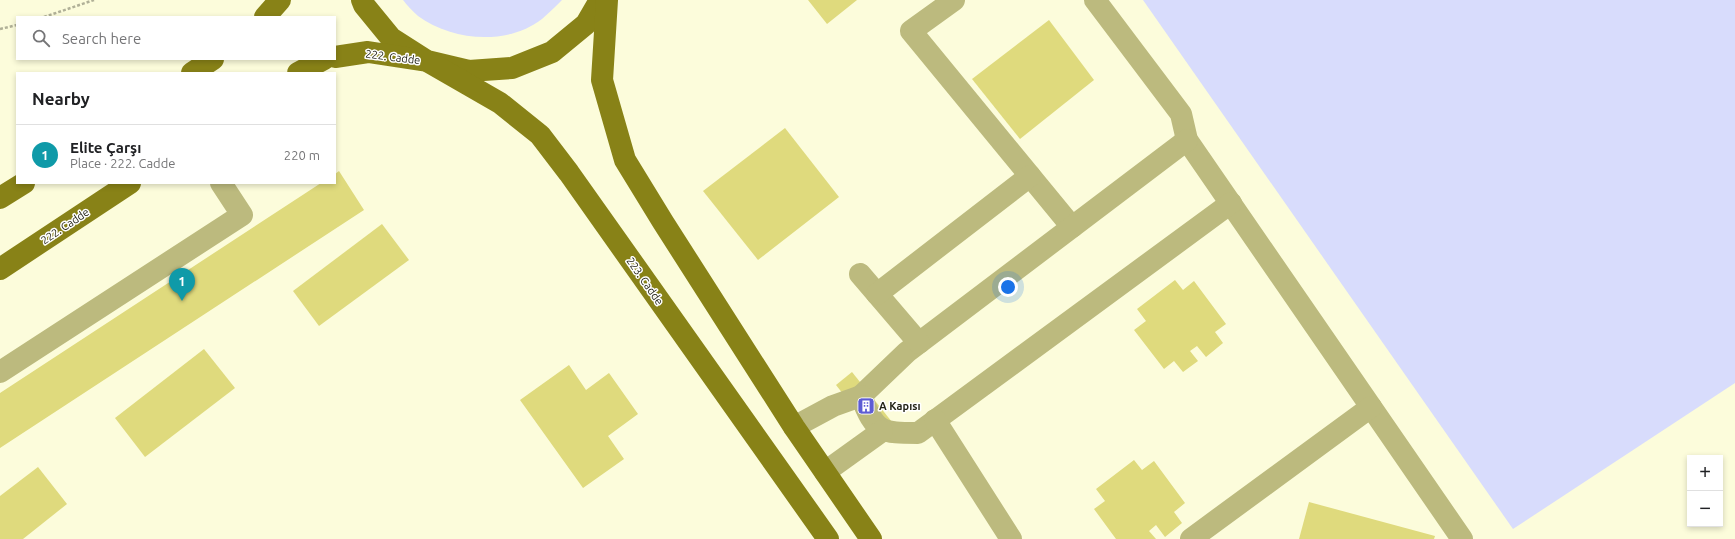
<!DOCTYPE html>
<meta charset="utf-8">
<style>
:root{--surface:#fff;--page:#f2f2f2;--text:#202124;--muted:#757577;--line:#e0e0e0;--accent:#7c3aed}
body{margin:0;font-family:Ubuntu,sans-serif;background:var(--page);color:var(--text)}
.controls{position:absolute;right:12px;bottom:12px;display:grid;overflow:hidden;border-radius:0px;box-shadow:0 2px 6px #0003}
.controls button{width:36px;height:36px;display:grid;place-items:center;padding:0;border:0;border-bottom:1px solid var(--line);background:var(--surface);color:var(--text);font:20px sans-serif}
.you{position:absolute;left:1008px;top:287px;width:14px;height:14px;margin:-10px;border:3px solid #fff;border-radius:50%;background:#1a73e8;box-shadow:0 0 0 6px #1a73e833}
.badge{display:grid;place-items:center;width:26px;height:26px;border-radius:50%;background:var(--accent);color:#fff;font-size:13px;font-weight:700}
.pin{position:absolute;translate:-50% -33px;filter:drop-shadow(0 1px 2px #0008)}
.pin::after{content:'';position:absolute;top:21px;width:14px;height:12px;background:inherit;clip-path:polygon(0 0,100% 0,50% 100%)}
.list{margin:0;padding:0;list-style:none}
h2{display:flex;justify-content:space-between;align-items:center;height:52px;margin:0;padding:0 16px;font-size:17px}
h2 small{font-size:13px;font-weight:400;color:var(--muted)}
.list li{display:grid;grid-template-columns:26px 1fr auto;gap:12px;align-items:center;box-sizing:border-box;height:60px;padding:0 16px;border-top:1px solid var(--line)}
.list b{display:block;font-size:15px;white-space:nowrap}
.list p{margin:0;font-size:13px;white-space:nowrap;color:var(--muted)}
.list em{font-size:13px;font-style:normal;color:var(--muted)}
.icon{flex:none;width:22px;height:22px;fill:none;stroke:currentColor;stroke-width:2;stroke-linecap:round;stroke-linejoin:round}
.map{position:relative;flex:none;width:1735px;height:539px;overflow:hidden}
.search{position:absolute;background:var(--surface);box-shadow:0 2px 6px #0003;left:16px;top:16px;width:320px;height:44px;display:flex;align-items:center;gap:10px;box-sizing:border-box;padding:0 14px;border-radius:0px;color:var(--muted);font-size:15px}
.panel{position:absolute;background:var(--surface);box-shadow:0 2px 6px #0003;left:16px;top:72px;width:320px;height:112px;border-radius:0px}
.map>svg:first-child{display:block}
.green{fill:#d8dcfc}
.building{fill:#dfda7d}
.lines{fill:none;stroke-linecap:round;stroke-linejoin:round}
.path{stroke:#b0b097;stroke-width:2.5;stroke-dasharray:3 2;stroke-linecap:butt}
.minor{stroke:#bcba7e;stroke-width:22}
.major{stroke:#888217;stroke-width:22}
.labels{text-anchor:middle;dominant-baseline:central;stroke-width:3;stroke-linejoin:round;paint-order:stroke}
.street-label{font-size:11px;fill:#242418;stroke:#fff}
.poi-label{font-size:11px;font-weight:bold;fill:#242418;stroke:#fff;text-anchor:start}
</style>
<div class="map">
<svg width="1735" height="539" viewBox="0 0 1735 539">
<rect width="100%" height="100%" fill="#fcfcdb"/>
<g class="green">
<path d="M403,0H562C556,6 549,13 542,19C507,46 452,41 418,16C412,11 407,5 403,0Z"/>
<polygon points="1143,0 1735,0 1735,383 1513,529"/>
</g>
<g class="building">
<polygon points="808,0 857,0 827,24"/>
<polygon points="1049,20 1094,80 1020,139 972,79"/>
<polygon points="785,128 839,197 758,260 703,191"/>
<polygon points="339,171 364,210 0,448 0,393 321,183 335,183 335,174"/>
<polygon points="382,224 409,260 319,326 293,291"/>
<polygon points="1175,280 1183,290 1194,281 1226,324 1215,332 1223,343 1206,357 1197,346 1190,351 1198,361 1183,372 1174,361 1164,369 1134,330 1146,321 1137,309"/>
<polygon points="204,349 235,388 145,457 115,418"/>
<polygon points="569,365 586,390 609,373 638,414 608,436 624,459 583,488 520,400"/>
<polygon points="852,372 896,427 879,440 836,385"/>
<polygon points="1134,460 1142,470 1154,461 1185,503 1174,512 1182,523 1165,537 1156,525 1149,531 1156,539 1116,539 1094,509 1105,501 1096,489"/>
<polygon points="38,467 67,504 23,539 0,539 0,496"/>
<polygon points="1309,502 1435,536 1434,539 1299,539"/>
</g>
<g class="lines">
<g class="path">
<polyline points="44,17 94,0"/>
<polyline points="0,29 17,25"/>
</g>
<g class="minor">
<polyline points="954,0 911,31 1072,227"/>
<polyline points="1095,0 1181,114 1187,140 1462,539"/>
<path d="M1187,140L907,352L861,396C875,433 882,433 918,433L1231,203"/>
<polyline points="860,274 919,343"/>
<polyline points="877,294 1030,176"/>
<polyline points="0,372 242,215 221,183"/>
<polyline points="935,420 1011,539"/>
<polyline points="794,427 833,406 861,396"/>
<polyline points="825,472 882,431"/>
<polyline points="1191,539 1371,407"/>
</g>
<g class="major">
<polyline points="362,0 364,5 391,38 427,61 469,71 512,68 552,52 586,24 600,0"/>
<polyline points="607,0 602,80 625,160 663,222 794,427 871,539"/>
<polyline points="265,17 280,0"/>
<polyline points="335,57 368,52 427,61 500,103 540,135 569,173 828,539"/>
<polyline points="192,73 213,59"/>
<polyline points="298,73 324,59"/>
<polyline points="0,198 24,183"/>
<polyline points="0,269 130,183"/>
</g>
</g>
<defs>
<g id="building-square" transform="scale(0.9)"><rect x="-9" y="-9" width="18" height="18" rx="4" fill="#5d5cd4" stroke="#fff"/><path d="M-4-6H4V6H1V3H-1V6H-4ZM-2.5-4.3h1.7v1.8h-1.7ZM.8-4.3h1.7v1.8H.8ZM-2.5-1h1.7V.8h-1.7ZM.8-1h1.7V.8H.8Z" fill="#fff"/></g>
</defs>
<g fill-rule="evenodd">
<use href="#building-square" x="866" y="406"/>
</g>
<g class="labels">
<g class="street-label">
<text transform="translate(393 57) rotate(7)">222. Cadde</text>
<text transform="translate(65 226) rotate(-34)">222. Cadde</text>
<text transform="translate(645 281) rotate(55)">223. Cadde</text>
</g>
<g class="poi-label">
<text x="879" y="406">A Kapısı</text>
</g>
</g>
</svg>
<div class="controls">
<button>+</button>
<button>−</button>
</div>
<div class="you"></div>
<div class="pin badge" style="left:182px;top:301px;background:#0f9aa8">1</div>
<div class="search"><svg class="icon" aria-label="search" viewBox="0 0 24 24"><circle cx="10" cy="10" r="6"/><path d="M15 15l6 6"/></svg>Search here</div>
<section class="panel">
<h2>Nearby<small></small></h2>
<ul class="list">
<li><span class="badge" style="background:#0f9aa8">1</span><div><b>Elite Çarşı</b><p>Place · 222. Cadde</p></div><em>220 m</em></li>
</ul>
</section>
</div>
